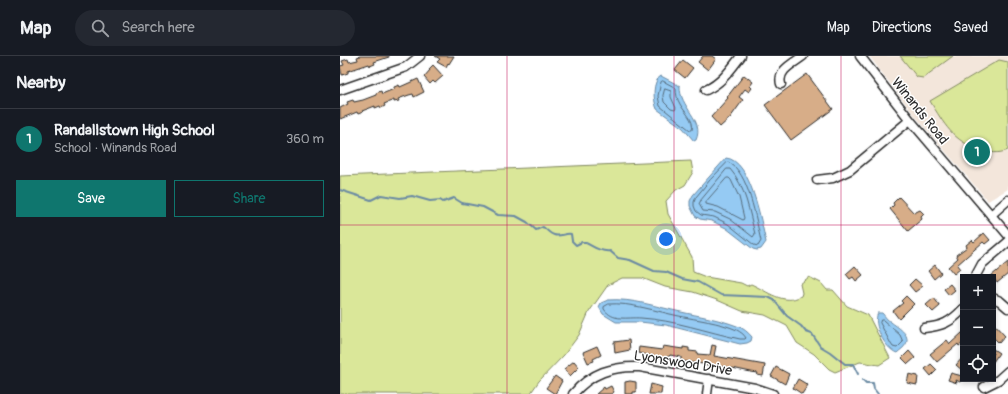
<!DOCTYPE html>
<meta charset="utf-8">
<style>
:root{--surface:#171b24;--page:#242831;--text:#f1f3f6;--muted:#9ea1a6;--line:#363941;--accent:#0f766e}
body{margin:0;font-family:Pangolin,sans-serif;background:var(--page);color:var(--text)}
.controls{position:absolute;right:12px;bottom:12px;display:grid;overflow:hidden;border-radius:0px;box-shadow:0 2px 6px #0003}
.controls button{width:36px;height:36px;display:grid;place-items:center;padding:0;border:0;border-bottom:1px solid var(--line);background:var(--surface);color:var(--text);font:20px sans-serif}
.you{position:absolute;left:326px;top:183px;width:14px;height:14px;margin:-10px;border:3px solid #fff;border-radius:50%;background:#1a73e8;box-shadow:0 0 0 6px #1a73e833}
.badge{display:grid;place-items:center;width:26px;height:26px;border-radius:50%;background:var(--accent);color:#fff;font-size:13px;font-weight:700}
.pin{position:absolute;translate:-50% -50%;border:2px solid #fff;box-shadow:0 1px 4px #0006}
.list{margin:0;padding:0;list-style:none}
h2{display:flex;justify-content:space-between;align-items:center;height:52px;margin:0;padding:0 16px;font-size:17px}
h2 small{font-size:13px;font-weight:400;color:var(--muted)}
.list li{display:grid;grid-template-columns:26px 1fr auto;gap:12px;align-items:center;box-sizing:border-box;height:60px;padding:0 16px;border-top:1px solid var(--line)}
.list b{display:block;font-size:15px;white-space:nowrap}
.list p{margin:0;font-size:13px;white-space:nowrap;color:var(--muted)}
.list em{font-size:13px;font-style:normal;color:var(--muted)}
.actions{display:flex;gap:8px;padding:12px 16px}
.actions a{flex:1;padding:9px 0;border:1px solid var(--accent);border-radius:0px;text-align:center;font-size:14px;color:var(--accent)}
.actions .main{background:var(--accent);color:#fff}
.icon{flex:none;width:22px;height:22px;fill:none;stroke:currentColor;stroke-width:2;stroke-linecap:round;stroke-linejoin:round}
.map{position:relative;flex:none;width:668px;height:338px;overflow:hidden}
header{display:flex;align-items:center;gap:24px;box-sizing:border-box;height:56px;padding:0 20px;background:var(--surface);border-bottom:1px solid var(--line)}
header strong{font-size:19px}
nav{display:flex;gap:22px;margin-inline-start:auto;font-size:14px}
.search{width:280px;height:36px;background:var(--page);display:flex;align-items:center;gap:10px;box-sizing:border-box;padding:0 14px;border-radius:22px;color:var(--muted);font-size:15px}
main{display:flex}
aside{flex:1;background:var(--surface)}
.map>svg:first-child{display:block}
.built{fill:#f3e6db}
.green{fill:#dae799;stroke:#828962}
.water{fill:#95caf3;stroke:#6b8aa3}
.lines{fill:none;stroke-linecap:round;stroke-linejoin:round}
.shore{stroke:#556b7b;stroke-width:1}
.stream{stroke:#6b8aa3;stroke-width:2}
.building{fill:#d7ad88;stroke:#2b2b2b}
.minor-casing{stroke:#2b2b2b;stroke-width:11}
.minor{stroke:#fff;stroke-width:8}
.grid{fill:none;stroke:#c2185b;stroke-width:1;stroke-opacity:0.55}
.labels{text-anchor:middle;dominant-baseline:central;stroke-width:3;stroke-linejoin:round;paint-order:stroke}
.street-label{font-size:14px;fill:#2b2b2b;stroke:#fff}
</style>
<header>
<strong>Map</strong>
<div class="search"><svg class="icon" aria-label="search" viewBox="0 0 24 24"><circle cx="10" cy="10" r="6"/><path d="M15 15l6 6"/></svg>Search here</div>
<nav><a>Map</a><a>Directions</a><a>Saved</a></nav>
</header>
<main>
<aside>
<h2>Nearby<small></small></h2>
<ul class="list">
<li><span class="badge">1</span><div><b>Randallstown High School</b><p>School · Winands Road</p></div><em>360 m</em></li>
</ul>
<div class="actions"><a class="main">Save</a><a>Share</a></div>
</aside>
<div class="map">
<svg width="668" height="338" viewBox="0 0 668 338">
<rect width="100%" height="100%" fill="#fff"/>
<filter id="ink" filterUnits="userSpaceOnUse"><feTurbulence type="fractalNoise" baseFrequency=".025" numOctaves="2"/><feDisplacementMap in="SourceGraphic" scale="8" xChannelSelector="R" yChannelSelector="G"/><feConvolveMatrix kernelMatrix="1 2 1 2 8 2 1 2 1" color-interpolation-filters="sRGB"/></filter>
<g filter="url(#ink)">
<polygon class="built" points="529,0 668,0 668,133 648,145 575,60"/>
<g class="green">
<polygon points="560,0 613,0 583,22 577,21"/>
<path d="M659,4L668,6V94C659,98 650,97 640,94C613,85 604,68 590,45Z"/>
<path d="M351,105L353,116L345,129L336,134L326,145L328,158L352,201L353,216L366,221L401,227L407,230L411,228C427,235 444,250 461,240L462,237L460,228L469,221L481,227L487,234H493L507,250L528,259L550,302L539,309L520,306L495,316L489,313L474,298L457,287L447,270L425,259L402,255L377,244L353,236L325,231L302,222H282L268,229L249,256L239,279L224,299L199,325L190,338H0V120Z"/>
</g>
<g class="water">
<path d="M321,20L340,30C339,51 365,64 356,84L354,85L343,72L317,53C313,44 312,25 321,20Z"/>
<path d="M386,102C411,104 421,166 426,186L421,193L417,194L413,193L386,172L372,165L360,163L355,160L350,150V145L353,139Z"/>
<path d="M268,244C292,242 317,251 341,256C359,260 379,263 397,270C403,272 408,276 412,281L411,285L407,287L400,288L326,269L300,266H276L263,258L259,251L261,247Z"/>
<path d="M538,257H542C545,260 547,264 551,266C557,271 571,278 566,288C564,292 560,294 557,297C545,293 532,268 538,257Z"/>
</g>
<g class="lines">
<g class="shore">
<path d="M323,25L336,32C336,38 337,43 340,48C344,56 355,64 352,74H350L320,50L318,40L321,26Z"/>
<polygon points="325,33 331,35 331,41 336,52 335,54 331,53 324,46 323,40"/>
<path d="M388,106C409,115 416,165 421,185L418,190L414,189L388,168L374,161L361,159L356,155L354,150V146L356,141L370,124Z"/>
<path d="M387,113H390C406,131 409,156 415,178L413,181L390,163L375,156L363,155L359,148L361,144Z"/>
<polygon points="387,122 389,122 391,124 399,141 404,162 403,164 378,151 366,148 366,146"/>
<path d="M269,248C289,246 319,256 339,260C358,264 379,266 397,274C400,276 404,278 406,282L405,283H400C367,276 334,264 301,262C287,261 273,266 264,253V251Z"/>
<polygon points="541,264 543,264 560,279 563,286 557,292 553,291 551,288 540,267"/>
</g>
<g class="stream">
<path d="M0,134L31,144L41,139L60,142L72,140L90,145L100,144L103,146L114,142L122,147L143,151L158,159L176,160L187,166L196,174L203,171C207,174 210,178 214,179C220,181 225,177 231,178L232,185L236,189C238,188 240,187 242,186C247,185 257,197 270,195L278,202L290,204L314,215L326,216L342,223L358,226L381,239L428,241L434,244L447,260L461,270L466,276L472,278L480,290L490,296L505,308H513L518,318"/>
<polyline points="523,324 526,327 533,327 534,333 538,338"/>
</g>
</g>
<g class="building">
<polygon points="20,0 49,0 49,1 34,6 35,8 30,10 29,8 8,15 8,17 2,19 0,10 4,9 2,5 8,3 9,6 18,4 17,1"/>
<polygon points="95,0 114,0 109,8 108,7 106,11 97,6 100,3"/>
<polygon points="363,0 372,0 376,3 368,14 358,6"/>
<polygon points="343,4 353,12 345,22 335,14"/>
<polygon points="93,9 103,20 95,27 93,25 90,28 84,21 90,14 89,13"/>
<polygon points="467,18 493,53 451,84 425,49"/>
<polygon points="404,19 413,26 410,30 412,32 409,36 405,33 399,41 403,44 390,62 380,71 371,61 388,42 387,41"/>
<polygon points="78,23 84,36 74,41 73,38 69,39 58,43 59,45 54,46 54,44 44,48 45,50 41,52 40,50 35,52 35,50 22,55 23,56 18,58 17,56 0,63 0,52 8,48 7,46 13,44 14,46 23,44 36,39 36,37 41,35 42,38 54,33 54,31 59,29 60,31"/>
<polygon points="559,141 574,157 580,154 584,158 581,161 582,163 568,175 550,153 554,149 553,147"/>
<polygon points="644,177 650,184 645,188 643,186 617,209 620,213 614,218 608,211 618,202 616,199 627,191 626,189 632,184 634,186"/>
<polygon points="668,206 668,218 657,227 653,221 651,220"/>
<polygon points="595,209 601,217 594,223 588,215"/>
<polygon points="515,210 523,219 516,225 513,221 510,223 506,218"/>
<polygon points="575,223 583,230 575,236 569,229"/>
<polygon points="610,228 615,234 609,239 604,233"/>
<polygon points="566,240 574,248 559,263 553,255 563,247 561,245"/>
<polygon points="594,242 600,250 593,256 586,249"/>
<polygon points="653,267 665,280 659,287 653,281"/>
<polygon points="623,276 623,287 619,290 618,288 597,306 590,298 607,284 610,288"/>
<polygon points="289,284 290,294 275,297 274,286"/>
<polygon points="372,289 376,290 374,300 425,309 423,320 417,319 418,317 411,316 392,312 391,314 386,313 386,311 370,309 370,310 363,309 363,308 341,305 341,301 330,299 329,301 328,300 327,303 298,297 299,291 322,294 323,290 343,293 343,291 349,292 349,295 358,296 357,298 370,299"/>
<polygon points="257,290 261,299 253,303 254,305 248,307 243,296"/>
<polygon points="653,293 659,297 653,306"/>
<polygon points="569,295 575,302 568,308 562,302"/>
<polygon points="623,301 623,315 616,309"/>
<polygon points="234,305 239,311 230,320 224,313"/>
<polygon points="591,308 597,314 591,320 585,313"/>
<polygon points="436,311 449,318 445,328 431,320"/>
<polygon points="611,317 622,320 620,326 616,324 617,327 608,324"/>
<polygon points="569,318 578,320 577,329 567,327"/>
<polygon points="215,320 222,325 215,338 206,332"/>
<polygon points="458,323 468,329 462,338 453,332"/>
<polygon points="290,325 296,326 296,336 293,336 293,338 285,338 285,326"/>
<polygon points="311,328 322,331 321,338 309,338"/>
<polygon points="271,330 274,336 271,338 256,338 264,331 265,333"/>
</g>
<g class="lines">
<g class="minor-casing">
<g id="minor">
<polyline points="520,0 570,64 668,179"/>
<path d="M441,28C437,14 454,7 463,0"/>
<polyline points="0,34 66,11 80,0"/>
<path d="M366,34C382,27 391,13 401,0"/>
<polyline points="477,124 493,122 510,114 570,64"/>
<polyline points="651,159 668,144"/>
<polyline points="635,221 642,208 668,186"/>
<polyline points="653,242 660,245 668,252"/>
<path d="M584,272C602,270 610,267 623,253"/>
<polyline points="644,331 658,324 668,315"/>
<path d="M233,338C251,317 272,310 300,311L415,332L433,338"/>
<polyline points="367,338 369,323"/>
</g>
</g>
<use href="#minor" class="minor"/>
</g>
</g>
<path class="grid" d="M167,0V338M334,0V338M501,0V338M0,169H668"/>
<g class="labels">
<g class="street-label">
<text transform="translate(580 55) rotate(51)">Winands Road</text>
<text transform="translate(343 307) rotate(9)">Lyonswood Drive</text>
</g>
</g>
</svg>
<div class="controls">
<button>+</button>
<button>−</button>
<button><svg class="icon" aria-label="locate" viewBox="0 0 24 24"><circle cx="12" cy="12" r="6"/><path d="M12 2v4M12 18v4M2 12h4M18 12h4"/></svg></button>
</div>
<div class="you"></div>
<div class="pin badge" style="left:637px;top:96px">1</div>
</div>
</main>
